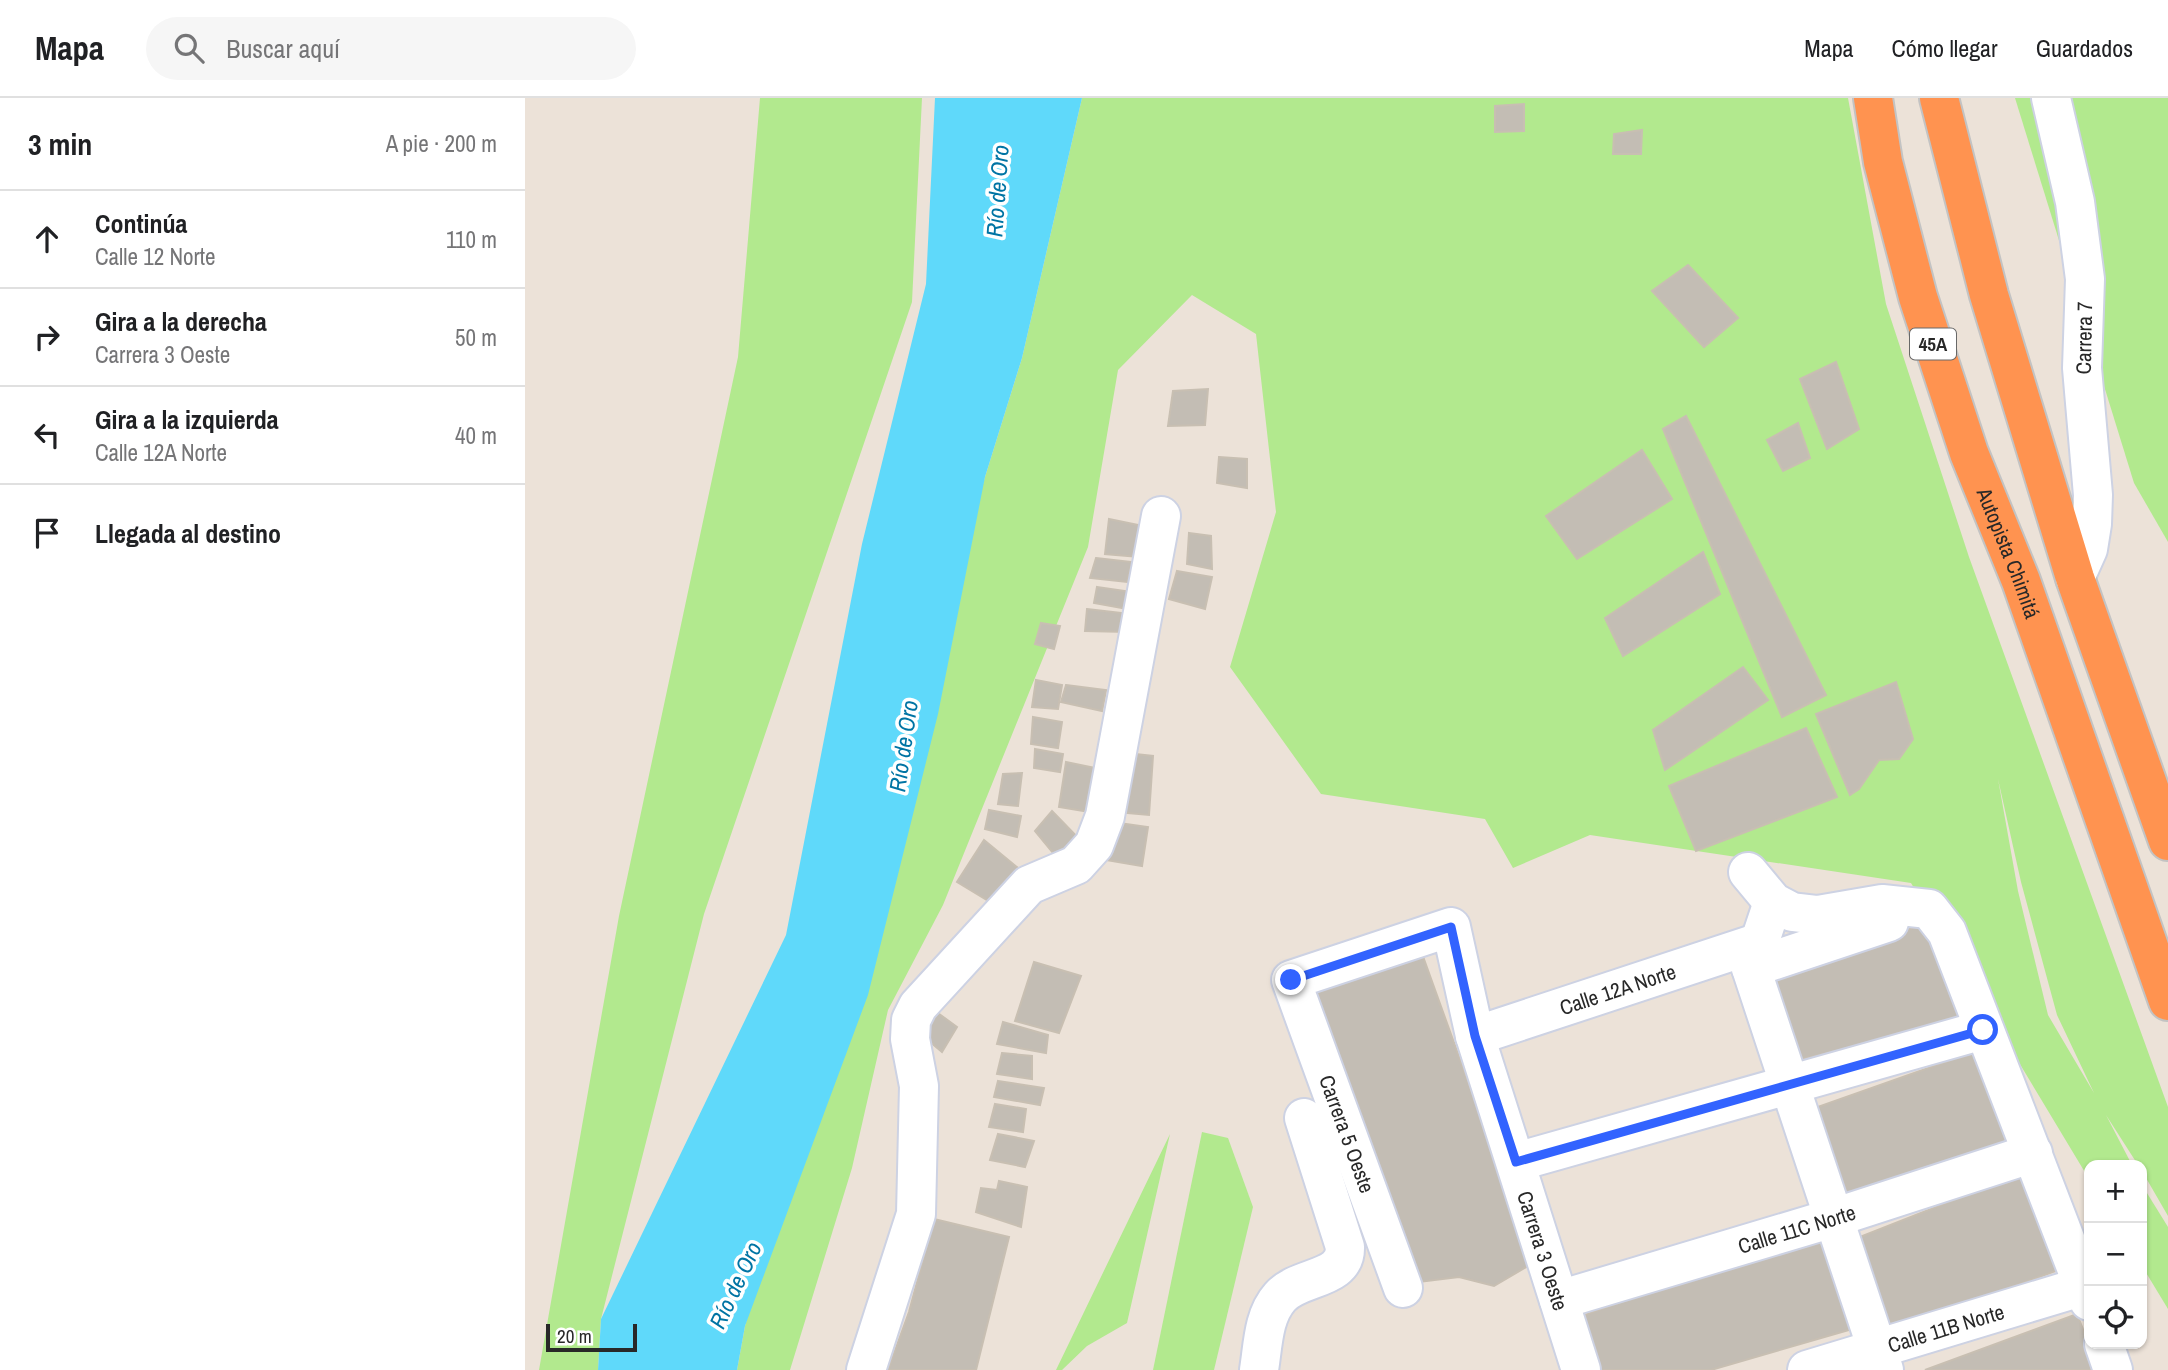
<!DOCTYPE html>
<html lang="es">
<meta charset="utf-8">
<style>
:root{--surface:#fff;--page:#f6f6f6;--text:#202124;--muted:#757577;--line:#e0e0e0}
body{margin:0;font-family:"Archivo Narrow",sans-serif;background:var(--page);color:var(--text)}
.controls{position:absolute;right:21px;bottom:21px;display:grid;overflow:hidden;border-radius:14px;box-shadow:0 2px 5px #0004}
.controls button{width:63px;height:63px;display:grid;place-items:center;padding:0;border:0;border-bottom:2px solid var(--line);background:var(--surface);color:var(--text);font:35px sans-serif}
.scale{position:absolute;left:21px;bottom:18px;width:91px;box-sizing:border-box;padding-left:7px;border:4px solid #282828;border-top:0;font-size:19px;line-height:24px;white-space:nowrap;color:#282828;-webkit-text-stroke:5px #fff;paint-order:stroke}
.stop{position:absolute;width:21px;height:21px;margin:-16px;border:5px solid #3263ff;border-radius:50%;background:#fff}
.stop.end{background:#3263ff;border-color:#fff;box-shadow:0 2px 7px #0008}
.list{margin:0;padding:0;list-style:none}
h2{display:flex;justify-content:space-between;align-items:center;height:91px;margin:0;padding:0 28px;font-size:30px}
h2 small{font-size:23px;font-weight:400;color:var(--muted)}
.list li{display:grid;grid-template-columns:46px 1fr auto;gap:21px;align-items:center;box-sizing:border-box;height:98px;padding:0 28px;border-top:2px solid var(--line)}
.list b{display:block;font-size:26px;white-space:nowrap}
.list p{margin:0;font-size:23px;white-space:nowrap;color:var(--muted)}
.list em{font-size:23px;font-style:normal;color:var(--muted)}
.icon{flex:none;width:38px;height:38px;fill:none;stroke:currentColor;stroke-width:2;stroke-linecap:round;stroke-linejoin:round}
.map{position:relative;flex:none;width:1643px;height:1272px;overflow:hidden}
header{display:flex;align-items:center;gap:42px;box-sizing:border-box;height:98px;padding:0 35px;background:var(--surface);border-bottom:2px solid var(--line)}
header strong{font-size:33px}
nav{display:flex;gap:38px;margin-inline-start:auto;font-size:24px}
.search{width:490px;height:63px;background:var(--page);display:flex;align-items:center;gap:18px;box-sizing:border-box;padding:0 24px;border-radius:38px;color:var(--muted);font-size:26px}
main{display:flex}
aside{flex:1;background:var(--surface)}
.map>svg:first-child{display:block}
.green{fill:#b2e98e;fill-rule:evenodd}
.water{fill:#5fd9fa}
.building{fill:#c3bdb4;stroke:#c8bfb2;stroke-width:2}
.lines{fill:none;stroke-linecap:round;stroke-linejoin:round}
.minor-casing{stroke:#cdd2e3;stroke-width:42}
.highway-casing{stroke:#c3c3c3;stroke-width:42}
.minor{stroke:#fff;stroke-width:38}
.highway{stroke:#ff9350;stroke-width:38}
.route{stroke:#3263ff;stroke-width:9}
.labels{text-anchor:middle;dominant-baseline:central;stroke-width:7;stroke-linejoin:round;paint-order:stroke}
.shield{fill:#fff;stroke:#686868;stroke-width:2}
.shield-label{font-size:19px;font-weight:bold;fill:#282828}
.street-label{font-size:21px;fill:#282828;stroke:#fff}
.water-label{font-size:23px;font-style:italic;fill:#0074a4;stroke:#fff}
</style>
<header>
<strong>Mapa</strong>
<div class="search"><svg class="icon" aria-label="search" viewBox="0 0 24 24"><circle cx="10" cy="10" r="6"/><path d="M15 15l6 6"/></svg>Buscar aquí</div>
<nav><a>Mapa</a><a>Cómo llegar</a><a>Guardados</a></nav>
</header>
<main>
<aside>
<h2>3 min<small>A pie · 200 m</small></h2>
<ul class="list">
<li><svg class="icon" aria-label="ahead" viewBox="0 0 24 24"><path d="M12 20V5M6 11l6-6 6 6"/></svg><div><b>Continúa</b><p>Calle 12 Norte</p></div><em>110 m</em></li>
<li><svg class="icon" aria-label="right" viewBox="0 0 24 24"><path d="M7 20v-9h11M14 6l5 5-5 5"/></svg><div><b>Gira a la derecha</b><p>Carrera 3 Oeste</p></div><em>50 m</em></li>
<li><svg class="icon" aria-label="left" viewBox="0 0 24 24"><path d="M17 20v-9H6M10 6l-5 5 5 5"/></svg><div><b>Gira a la izquierda</b><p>Calle 12A Norte</p></div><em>40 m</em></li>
<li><svg class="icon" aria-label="arrive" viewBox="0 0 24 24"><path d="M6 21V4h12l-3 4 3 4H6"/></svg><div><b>Llegada al destino</b></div></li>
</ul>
</aside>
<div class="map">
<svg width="1643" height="1272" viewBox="0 0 1643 1272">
<rect width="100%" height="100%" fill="#ece2d8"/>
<g class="green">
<polygon points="235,0 397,0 387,204 179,816 76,1221 73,1272 14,1272 94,818 213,259"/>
<path d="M557,0H1323L1361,206L1444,459L1643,1009V1118L1617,1073V1067H1613L1581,1017L1607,1067H1564V1081L1386,785L1065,737L988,770L960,721L796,696L705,569L751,414L731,236L667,197L593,272L563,449L418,807L363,912L327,1070L265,1272H212L220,1228L460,379L497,260ZM1473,681L1496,784L1532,917L1569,995L1523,917L1493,793Z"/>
<polygon points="1490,0 1643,0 1643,444 1609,385"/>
<polygon points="677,1034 703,1040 728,1109 689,1272 628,1272"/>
<polygon points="645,1036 602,1225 562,1248 537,1272 531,1272"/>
<polygon points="1617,1087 1643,1129 1643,1211 1617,1168"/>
</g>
<polygon class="water" points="410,0 557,0 497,260 460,379 413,616 343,897 220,1228 212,1272 73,1272 76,1221 261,837 337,446 401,186"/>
<g class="building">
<polygon points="999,6 999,33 970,34 970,8"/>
<polygon points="1117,32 1116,56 1088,56 1089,36"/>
<polygon points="1163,167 1213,220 1179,249 1127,193"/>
<polygon points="1311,264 1334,331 1302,351 1275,281"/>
<polygon points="683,291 680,327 643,328 648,293"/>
<polygon points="1161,318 1301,597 1257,619 1138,331"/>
<polygon points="1273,325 1285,360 1258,373 1242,342"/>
<polygon points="1117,352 1147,401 1052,461 1021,418"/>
<polygon points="694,359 722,361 722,390 692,385"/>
<polygon points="584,421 623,429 614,459 580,456"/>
<polygon points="664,435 686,438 687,471 662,466"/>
<polygon points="1178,454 1195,496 1098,558 1080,520"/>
<polygon points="571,460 607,464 602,484 565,480"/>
<polygon points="652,473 687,479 680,511 644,501"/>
<polygon points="572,489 607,494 603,511 569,505"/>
<polygon points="562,511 606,516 603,534 560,533"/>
<polygon points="516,525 535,528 529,551 510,546"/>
<polygon points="1218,569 1243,602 1140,672 1128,632"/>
<polygon points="511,582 537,587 533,611 507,609"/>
<polygon points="1371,584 1388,641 1374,661 1354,662 1334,691 1325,697 1291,616"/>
<polygon points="541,587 581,592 577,613 536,604"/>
<polygon points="508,619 537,624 533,650 506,646"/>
<polygon points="1281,630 1312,699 1171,753 1144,688"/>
<polygon points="510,651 538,656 535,674 509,670"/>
<polygon points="601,655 628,658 624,717 592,714"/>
<polygon points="541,664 580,672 571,715 534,709"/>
<polygon points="497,675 493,708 473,706 478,676"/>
<polygon points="464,712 496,718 492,739 460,731"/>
<polygon points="527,713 560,747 538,767 510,733"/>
<polygon points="587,724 623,729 617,768 581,762"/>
<polygon points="459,742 504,779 475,810 432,784"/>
<polygon points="1404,825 1439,922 1277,961 1247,872"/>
<polygon points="895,850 1008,1165 969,1188 934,1179 886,1185 781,892"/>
<polygon points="509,864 556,878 534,935 490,923"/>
<polygon points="406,910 432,929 417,954 391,932"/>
<polygon points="478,924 523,937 521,955 472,946"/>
<polygon points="1457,951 1496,1049 1319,1108 1284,1012"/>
<polygon points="477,955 507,958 507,981 472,976"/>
<polygon points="473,983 519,990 515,1007 469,999"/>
<polygon points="470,1006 501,1011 498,1034 464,1029"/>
<polygon points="473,1036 509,1043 500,1069 465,1062"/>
<polygon points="1505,1072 1544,1168 1359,1236 1327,1142"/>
<polygon points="474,1083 502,1089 496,1129 451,1114 456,1090 472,1092"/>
<polygon points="409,1121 484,1139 451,1272 363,1272 384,1214"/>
<polygon points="1300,1132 1334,1229 1186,1272 1073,1272 1048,1221"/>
<polygon points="1552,1216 1574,1272 1400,1272"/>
</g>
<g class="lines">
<g class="minor-casing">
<g id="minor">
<polyline points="1526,0 1550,104 1560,181 1557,270 1568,397 1567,426 1563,451 1550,480"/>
<polyline points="1223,774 1248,804 1267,814 1293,817 1357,806 1404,811 1422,834 1564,1203"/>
<polyline points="1248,804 1226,870 1359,1272"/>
<polyline points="1226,870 1364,824"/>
<path id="s1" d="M950,938L1235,844"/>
<polyline points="991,1064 1458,932"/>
<path id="s2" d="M878,1190L766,882L926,829L950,938L1056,1272"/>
<path id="s3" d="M1034,1202L1308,1120L1508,1055"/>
<polyline points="1579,1246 1588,1272"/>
<polyline points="341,1272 391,1116 394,988 385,941 386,922 393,908 504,787 551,767 569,747 580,718 636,418"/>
<path d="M734,1272C738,1247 738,1218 755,1199C774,1177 821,1183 820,1149L779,1020"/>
<path id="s4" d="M1282,1272L1559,1188"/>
</g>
</g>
<g class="highway-casing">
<g id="highway">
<path id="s5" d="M1348,0L1358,64L1393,199L1444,355L1496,483L1643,903"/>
<polyline points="1414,0 1464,197 1550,480 1643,743"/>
</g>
</g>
<use href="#minor" class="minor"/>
<use href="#highway" class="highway"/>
</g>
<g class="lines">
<polyline class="route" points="766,882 926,829 950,938 991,1064 1458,932"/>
</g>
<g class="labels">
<rect class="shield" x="1385" y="230.5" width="46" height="31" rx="5"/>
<g class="shield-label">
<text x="1408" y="246">45A</text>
</g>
<g class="street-label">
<text transform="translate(1559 240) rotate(-89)">Carrera 7</text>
<text stroke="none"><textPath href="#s5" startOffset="476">Autopista Chimitá</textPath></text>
<text stroke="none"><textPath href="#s1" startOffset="150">Calle 12A Norte</textPath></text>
<text transform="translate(822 1036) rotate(70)">Carrera 5 Oeste</text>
<text stroke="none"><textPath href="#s3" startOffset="248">Calle 11C Norte</textPath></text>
<text stroke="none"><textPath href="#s2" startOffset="833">Carrera 3 Oeste</textPath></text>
<text stroke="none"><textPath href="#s4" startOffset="145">Calle 11B Norte</textPath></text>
</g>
<g class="water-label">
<text transform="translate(472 93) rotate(-86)">Río de Oro</text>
<text transform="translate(378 648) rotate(-82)">Río de Oro</text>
<text transform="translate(210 1187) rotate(-65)">Río de Oro</text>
</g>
</g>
</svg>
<div class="controls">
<button>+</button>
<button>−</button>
<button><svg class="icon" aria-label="locate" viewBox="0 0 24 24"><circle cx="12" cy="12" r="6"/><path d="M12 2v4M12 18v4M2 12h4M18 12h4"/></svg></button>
</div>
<div class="scale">20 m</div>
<div class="stop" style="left:1458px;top:932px"></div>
<div class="stop end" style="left:766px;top:882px"></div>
</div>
</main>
